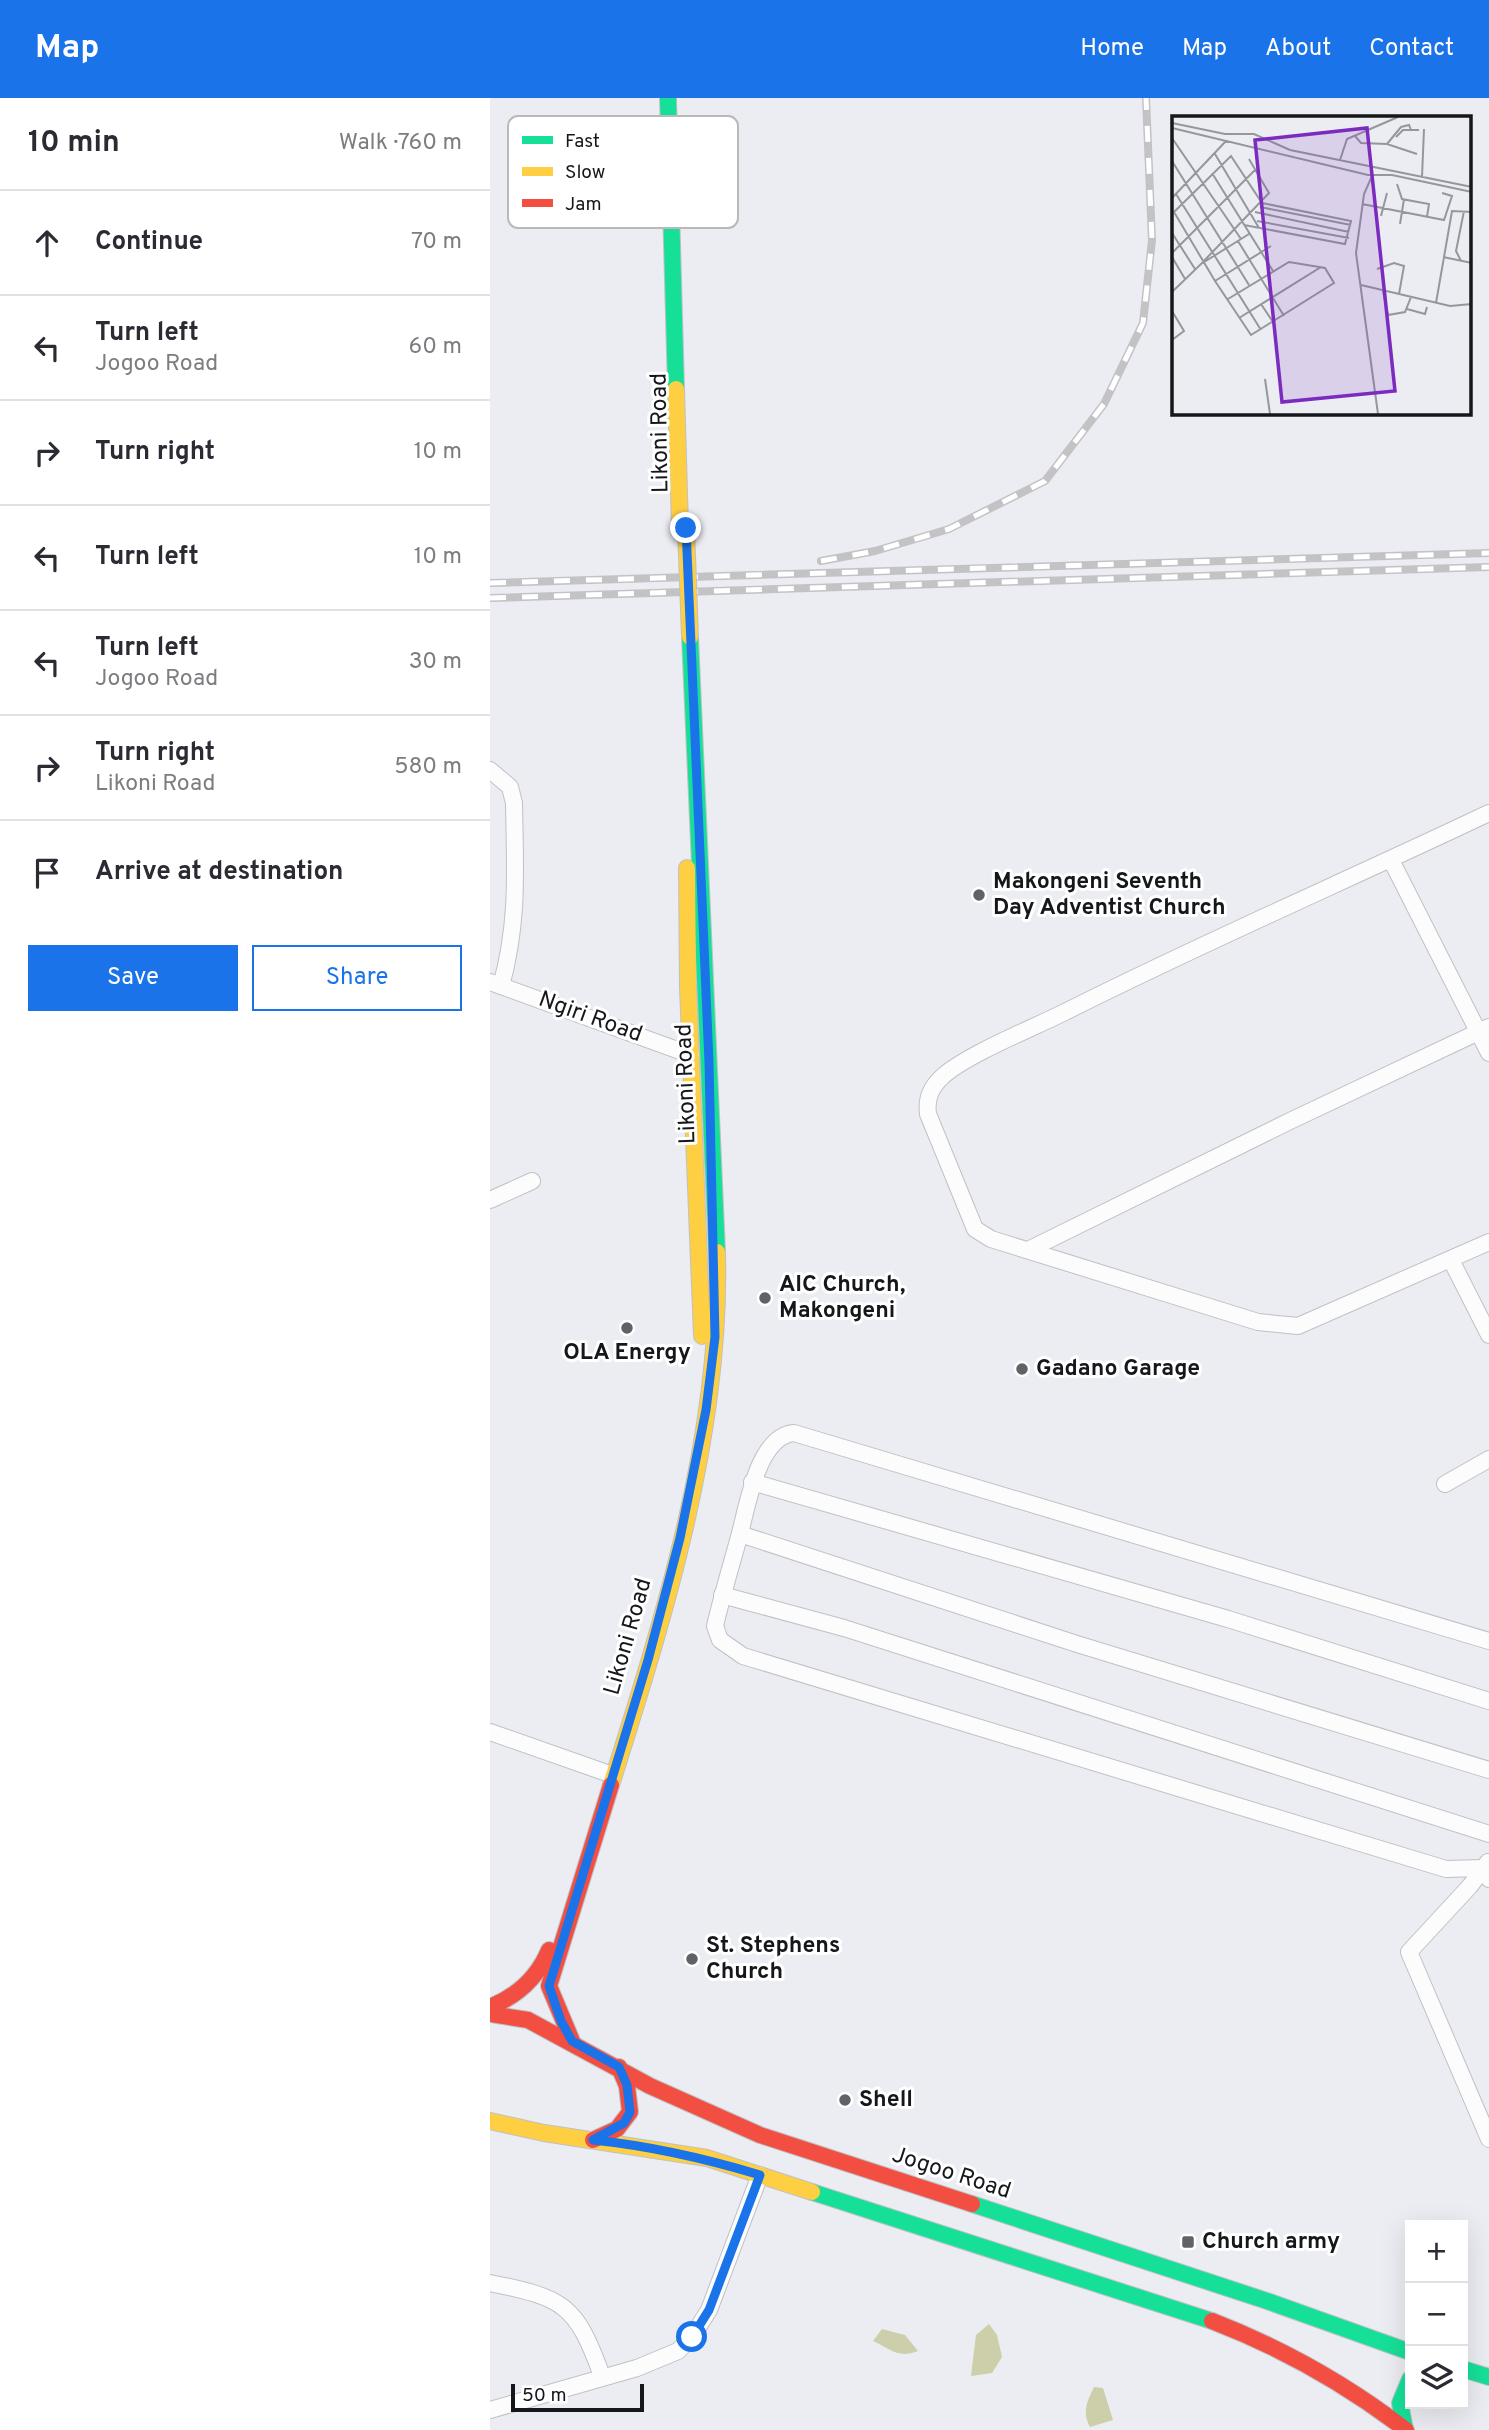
<!DOCTYPE html>
<meta charset="utf-8">
<style>
:root{--surface:#fff;--page:#f7f7f7;--text:#2b2b33;--muted:#7c7c81;--line:#e1e1e2;--accent:#1a73e8}
body{margin:0;font-family:Overpass,sans-serif;background:var(--page);color:var(--text)}
.controls{position:absolute;right:21px;bottom:21px;display:grid;overflow:hidden;border-radius:0px;box-shadow:0 7px 28px #0002}
.controls button{width:63px;height:63px;display:grid;place-items:center;padding:0;border:0;border-bottom:2px solid var(--line);background:var(--surface);color:var(--text);font:35px sans-serif}
.scale{position:absolute;left:21px;bottom:18px;width:133px;box-sizing:border-box;padding-left:7px;border:4px solid #15171a;border-top:0;font-size:19px;line-height:24px;white-space:nowrap;color:#15171a;-webkit-text-stroke:5px #fff;paint-order:stroke}
.stop{position:absolute;width:21px;height:21px;margin:-16px;border:5px solid #1a73e8;border-radius:50%;background:#fff}
.stop.end{background:#1a73e8;border-color:#fff;box-shadow:0 2px 7px #0008}
.list{margin:0;padding:0;list-style:none}
h2{display:flex;justify-content:space-between;align-items:center;height:91px;margin:0;padding:0 28px;font-size:30px}
h2 small{font-size:23px;font-weight:400;color:var(--muted)}
.list li{display:grid;grid-template-columns:46px 1fr auto;gap:21px;align-items:center;box-sizing:border-box;height:105px;padding:0 28px;border-top:2px solid var(--line)}
.list b{display:block;font-size:26px;white-space:nowrap}
.list p{margin:0;font-size:23px;white-space:nowrap;color:var(--muted)}
.list em{font-size:23px;font-style:normal;color:var(--muted)}
.actions{display:flex;gap:14px;padding:21px 28px}
.actions a{flex:1;padding:16px 0;border:2px solid var(--accent);border-radius:0px;text-align:center;font-size:24px;color:var(--accent)}
.actions .main{background:var(--accent);color:#fff}
.icon{flex:none;width:38px;height:38px;fill:none;stroke:currentColor;stroke-width:2;stroke-linecap:round;stroke-linejoin:round}
.map{position:relative;flex:none;width:999px;height:2332px;overflow:hidden}
header{display:flex;align-items:center;gap:42px;box-sizing:border-box;height:98px;padding:0 35px;background:var(--accent);color:#fff}
header strong{font-size:33px}
nav{display:flex;gap:38px;margin-inline-start:auto;font-size:24px}
main{display:flex}
aside{flex:1;background:var(--surface)}
.map>svg:first-child{display:block}
.forest{fill:#cccfa9}
.lines{fill:none;stroke-linecap:round;stroke-linejoin:round}
.street-casing{stroke:#bfc1c5;stroke-width:18}
.fast-casing{stroke:#bfc1c5;stroke-width:18}
.slow-casing{stroke:#bfc1c5;stroke-width:18}
.jam-casing{stroke:#bfc1c5;stroke-width:18}
.street{stroke:#fcfcfd;stroke-width:16}
.fast{stroke:#16e098;stroke-width:16}
.slow{stroke:#ffcf43;stroke-width:16}
.jam{stroke:#f24e42;stroke-width:16}
.rail-casing{stroke:#c3c3c5;stroke-width:8}
.rail{stroke:#fff;stroke-width:5;stroke-dasharray:16;stroke-linecap:butt}
.slow-bridge-casing{stroke:#bfc1c5;stroke-width:18;stroke-linecap:butt}
.slow-bridge{stroke:#ffcf43;stroke-width:16}
.route{stroke:#1a73e8;stroke-width:9}
.poi-dot{fill:#606266;stroke:#fff;stroke-width:2.5}
.labels{text-anchor:middle;dominant-baseline:central;stroke-width:6;stroke-linejoin:round;paint-order:stroke}
.street-label{font-size:23px;fill:#15171a;stroke:#fff}
.poi-label{font-size:23px;font-weight:bold;fill:#15171a;stroke:#fff;text-anchor:start}
.inset-road{fill:none;stroke:#95979c;stroke-width:2}
.view{fill:#7b2cbf;fill-opacity:0.15;stroke:#7b2cbf;stroke-width:3.5}
.inset-edge{fill:none;stroke:#15171a;stroke-width:3.5}
.key{fill:#fff;stroke:#b9b9ba;stroke-width:2}
.key-label{font-size:19px;fill:#15171a}
</style>
<header>
<strong>Map</strong>
<nav><a>Home</a><a>Map</a><a>About</a><a>Contact</a></nav>
</header>
<main>
<aside>
<h2>10 min<small>Walk · 760 m</small></h2>
<ul class="list">
<li><svg class="icon" aria-label="ahead" viewBox="0 0 24 24"><path d="M12 20V5M6 11l6-6 6 6"/></svg><div><b>Continue</b></div><em>70 m</em></li>
<li><svg class="icon" aria-label="left" viewBox="0 0 24 24"><path d="M17 20v-9H6M10 6l-5 5 5 5"/></svg><div><b>Turn left</b><p>Jogoo Road</p></div><em>60 m</em></li>
<li><svg class="icon" aria-label="right" viewBox="0 0 24 24"><path d="M7 20v-9h11M14 6l5 5-5 5"/></svg><div><b>Turn right</b></div><em>10 m</em></li>
<li><svg class="icon" aria-label="left" viewBox="0 0 24 24"><path d="M17 20v-9H6M10 6l-5 5 5 5"/></svg><div><b>Turn left</b></div><em>10 m</em></li>
<li><svg class="icon" aria-label="left" viewBox="0 0 24 24"><path d="M17 20v-9H6M10 6l-5 5 5 5"/></svg><div><b>Turn left</b><p>Jogoo Road</p></div><em>30 m</em></li>
<li><svg class="icon" aria-label="right" viewBox="0 0 24 24"><path d="M7 20v-9h11M14 6l5 5-5 5"/></svg><div><b>Turn right</b><p>Likoni Road</p></div><em>580 m</em></li>
<li><svg class="icon" aria-label="arrive" viewBox="0 0 24 24"><path d="M6 21V4h12l-3 4 3 4H6"/></svg><div><b>Arrive at destination</b></div></li>
</ul>
<div class="actions"><a class="main">Save</a><a>Share</a></div>
</aside>
<div class="map">
<svg width="999" height="2332" viewBox="0 0 999 2332">
<rect width="100%" height="100%" fill="#ebedf2"/>
<g class="forest">
<polygon points="499,2226 507,2237 512,2259 502,2275 481,2278 486,2237"/>
<path d="M392,2231L415,2237L428,2253C408,2261 401,2251 383,2243Z"/>
<path d="M604,2289L613,2290L623,2322L600,2329C592,2313 597,2304 604,2289Z"/>
</g>
<g class="lines">
<g class="street-casing">
<g id="street">
<path d="M0,672L20,689L24,705C25,771 29,823 11,888"/>
<path d="M999,715C858,782 714,844 575,914C543,930 478,956 453,978C441,989 436,1000 438,1016L485,1131L501,1141L768,1224L808,1228L999,1144"/>
<polyline points="901,762 999,955"/>
<polyline points="0,884 201,957"/>
<polyline points="0,1102 42,1083"/>
<polyline points="538,1152 802,1022 999,929"/>
<polyline points="961,1162 999,1237"/>
<polyline points="262,1384 738,1521 999,1603"/>
<polyline points="955,1386 999,1361"/>
<polyline points="250,1436 587,1546 999,1672"/>
<polyline points="232,1497 354,1530 999,1736"/>
<path d="M999,1543L304,1335C267,1338 257,1411 249,1439C241,1468 232,1498 225,1528L230,1542L253,1558L956,1771L993,1770L999,1781"/>
<polyline points="0,1634 114,1674"/>
<polyline points="998,1764 980,1788 919,1854 999,2041"/>
<path d="M0,2185C74,2200 86,2206 112,2278"/>
<polyline points="0,2312 147,2270 188,2253 202,2239 219,2212 270,2077"/>
</g>
</g>
<g class="fast-casing">
<g id="fast">
<polyline points="178,0 186,291"/>
<polyline points="200,539 227,1154"/>
<polyline points="322,2094 722,2223"/>
<polyline points="482,2106 777,2203 920,2254"/>
<polyline points="973,2271 999,2279"/>
<polyline points="915,2332 910,2305 920,2281"/>
</g>
</g>
<g class="slow-casing">
<g id="slow">
<polyline points="186,291 190,430"/>
<polyline points="197,770 198,889 212,1238"/>
<path d="M121,1687C175,1516 232,1335 227,1154"/>
<polyline points="0,2023 54,2035 217,2060 322,2094"/>
</g>
</g>
<g class="jam-casing">
<g id="jam">
<path d="M0,1909C27,1898 48,1879 59,1852"/>
<polyline points="0,1916 38,1922 160,1988 270,2037 482,2106"/>
<polyline points="82,1943 59,1888 121,1687"/>
<polyline points="103,2042 127,2031 140,2014 137,1988 129,1969"/>
<path d="M722,2223C792,2250 856,2286 916,2332"/>
</g>
</g>
<use href="#street" class="street"/>
<use href="#fast" class="fast"/>
<use href="#slow" class="slow"/>
<use href="#jam" class="jam"/>
<g class="rail-casing">
<g id="rail">
<polyline points="331,463 385,453 459,431 555,383 614,306 653,225 662,142 656,0"/>
<polyline points="0,485 999,455"/>
<polyline points="0,500 999,469"/>
</g>
</g>
<use href="#rail" class="rail"/>
<g class="slow-bridge-casing">
<polyline id="slow-bridge" points="196,430 200,539"/>
</g>
<use href="#slow-bridge" class="slow-bridge"/>
</g>
<g class="lines">
<path class="route" d="M196,430L219,964L225,1239L216,1312L190,1440L158,1562L59,1888L71,1923L82,1943L129,1969L137,1987L140,2014L134,2025L103,2042C161,2048 214,2060 270,2077L219,2212L202,2239"/>
</g>
<g class="poi-dot">
<circle cx="489" cy="797" r="7"/>
<circle cx="275" cy="1200" r="7"/>
<circle cx="137" cy="1230" r="7"/>
<circle cx="532" cy="1271" r="7"/>
<circle cx="202" cy="1861" r="7"/>
<circle cx="355" cy="2002" r="7"/>
<rect x="691" y="2137" width="14" height="14" rx="3.5"/>
</g>
<g class="labels">
<g class="street-label">
<text transform="translate(171 335) rotate(-91)">Likoni Road</text>
<text transform="translate(100 920) rotate(20)">Ngiri Road</text>
<text transform="translate(197 986) rotate(-92)">Likoni Road</text>
<text transform="translate(139 1539) rotate(-74)">Likoni Road</text>
<text transform="translate(461 2076) rotate(18)">Jogoo Road</text>
</g>
<g class="poi-label">
<text x="503" y="784">Makongeni Seventh<tspan x="503" dy="26">Day Adventist Church</tspan></text>
<text x="289" y="1187">AIC Church,<tspan x="289" dy="26">Makongeni</tspan></text>
<text x="137" y="1255" text-anchor="middle">OLA Energy</text>
<text x="546" y="1271">Gadano Garage</text>
<text x="216" y="1848">St. Stephens<tspan x="216" dy="26">Church</tspan></text>
<text x="369" y="2002">Shell</text>
<text x="712" y="2144">Church army</text>
</g>
</g>
<g transform="translate(682 18)">
<rect width="299" height="299" fill="#ebedf2"/>
<path class="inset-road" d="M0,7L53,18H82L118,34L300,71M0,12L196,59H220L300,76M183,20L189,27L215,28L245,38M224,21L231,14H247M0,22L69,123M215,28L229,11L237,9L239,14M43,38L87,112M168,44L175,23L226,1M0,45L77,169M40,57L101,155M200,60L192,78L184,137L206,298M250,61L252,13M225,68L230,83L257,88L255,101M4,78L89,214M0,82L54,25M190,88L272,104L280,80L270,77M88,91L179,109M2,96L43,165L79,219L162,167L153,152L117,146L56,183M2,96L59,40L90,87L179,105L173,128L72,109M83,96L177,116M209,100L215,77M85,105L177,122M228,108L232,83M0,117L23,153M66,125L112,200M0,137L84,53M0,141L13,163M271,141L300,147M289,145L284,135L292,95M29,148L97,77L77,43M205,153L222,147L232,150L227,178M43,165L99,130M189,169L278,190L300,188M211,175L216,199L233,196L239,181M0,176L29,148L77,118M264,187L280,95L300,96M89,188L101,206M235,193L253,198L255,191M0,195L12,215L0,224M67,202L149,151M93,263L98,298"/>
<path class="view" d="M195,12L223,275L110,286L83,24Z"/>
<rect width="299" height="299" class="inset-edge"/>
</g>
<rect x="18" y="18" width="230" height="112" rx="10" class="key"/>
<rect x="32" y="38" width="31" height="8" fill="#16e098"/>
<rect x="32" y="69" width="31" height="9" fill="#ffcf43"/>
<rect x="32" y="101" width="31" height="8" fill="#f24e42"/>
<g class="key-label">
<text x="75" y="49">Fast</text>
<text x="75" y="80">Slow</text>
<text x="75" y="112">Jam</text>
</g>
</svg>
<div class="controls">
<button>+</button>
<button>−</button>
<button><svg class="icon" aria-label="layers" viewBox="0 0 24 24"><path d="M12 4l9 5-9 5-9-5zM3 14l9 5 9-5"/></svg></button>
</div>
<div class="scale">50 m</div>
<div class="stop" style="left:202px;top:2239px"></div>
<div class="stop end" style="left:196px;top:430px"></div>
</div>
</main>
